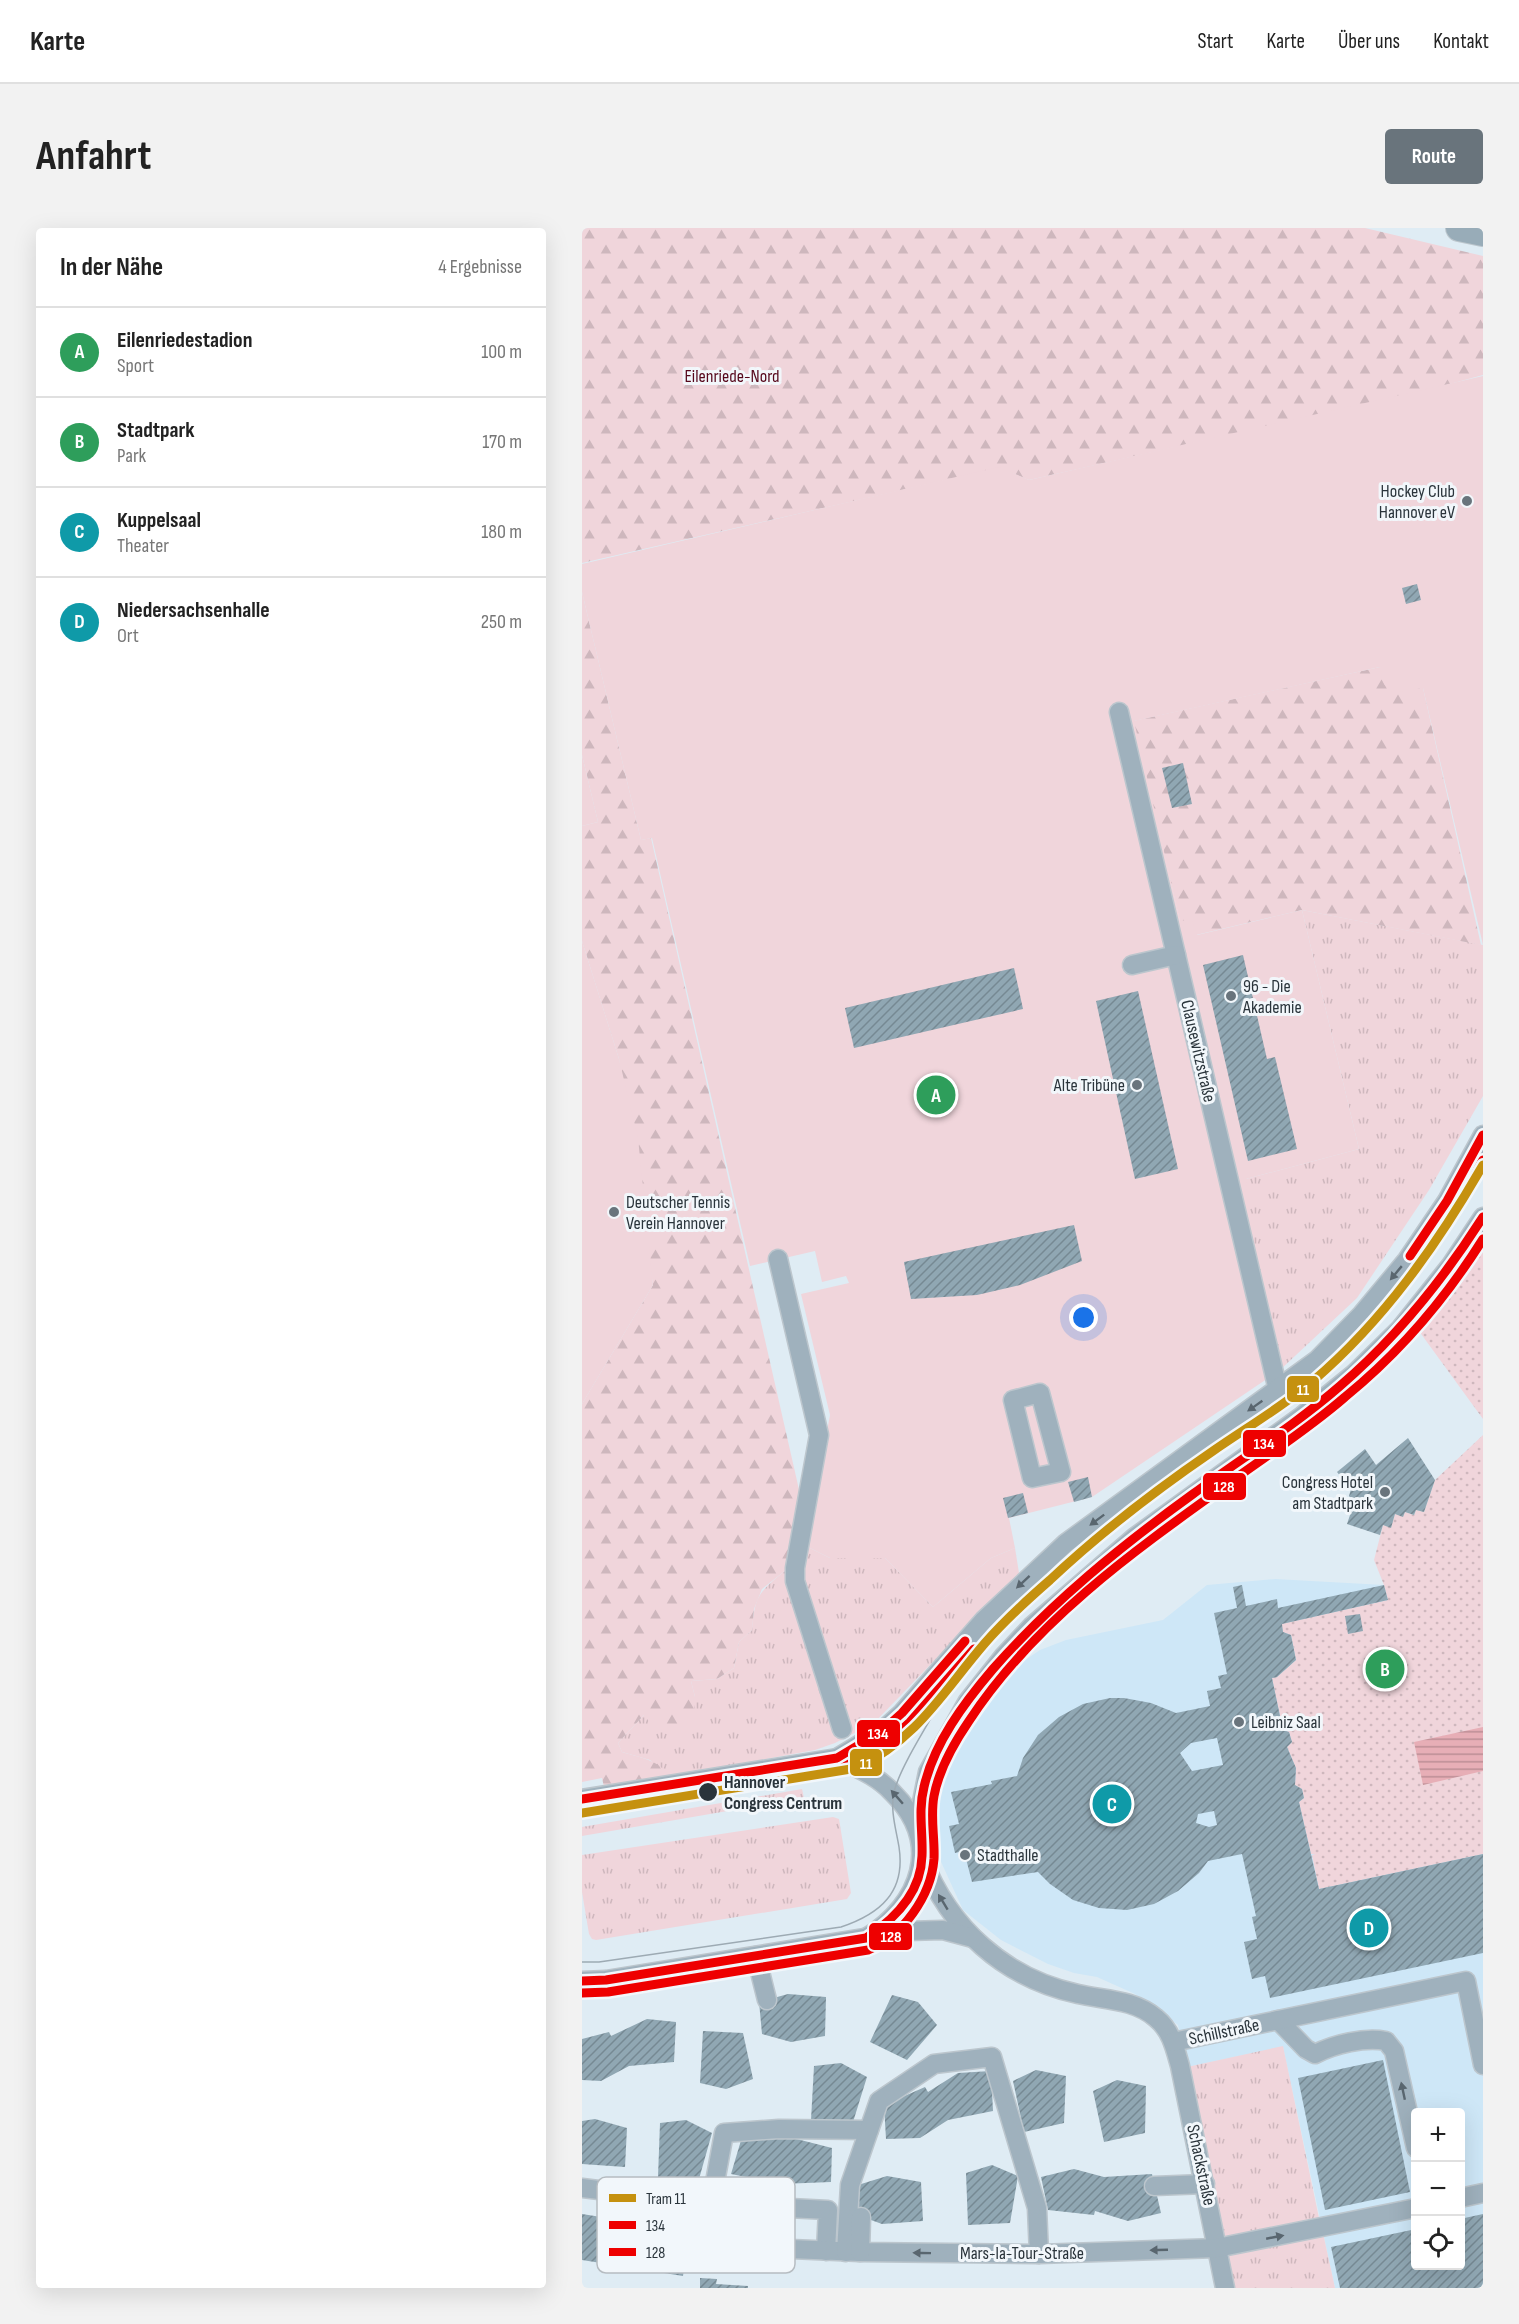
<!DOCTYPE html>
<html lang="de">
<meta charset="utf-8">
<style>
:root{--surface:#fff;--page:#f2f2f2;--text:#222;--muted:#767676;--line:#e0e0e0;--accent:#69747c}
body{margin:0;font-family:"Sofia Sans Condensed",sans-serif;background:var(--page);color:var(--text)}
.controls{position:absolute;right:18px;bottom:18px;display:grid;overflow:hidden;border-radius:6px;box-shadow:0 6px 24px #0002}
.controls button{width:54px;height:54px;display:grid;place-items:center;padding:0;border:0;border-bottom:2px solid var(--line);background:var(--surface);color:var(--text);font:30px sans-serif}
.you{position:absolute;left:502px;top:1090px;width:21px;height:21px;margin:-15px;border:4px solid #fff;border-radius:50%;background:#1a73e8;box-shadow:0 0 0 9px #1a73e833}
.badge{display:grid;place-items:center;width:39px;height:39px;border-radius:50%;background:var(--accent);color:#fff;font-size:20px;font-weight:700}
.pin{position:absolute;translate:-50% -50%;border:3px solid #fff;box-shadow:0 2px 6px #0006}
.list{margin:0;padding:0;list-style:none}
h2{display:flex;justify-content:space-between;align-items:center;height:78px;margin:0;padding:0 24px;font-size:26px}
h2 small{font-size:20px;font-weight:400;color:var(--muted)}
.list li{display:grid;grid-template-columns:39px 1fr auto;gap:18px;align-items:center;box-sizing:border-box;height:90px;padding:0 24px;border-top:2px solid var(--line)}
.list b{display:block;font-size:22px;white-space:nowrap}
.list p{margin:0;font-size:20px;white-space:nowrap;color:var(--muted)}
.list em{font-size:20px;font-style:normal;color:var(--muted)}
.icon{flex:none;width:33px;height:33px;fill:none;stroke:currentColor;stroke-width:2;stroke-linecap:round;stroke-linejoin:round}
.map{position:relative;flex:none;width:901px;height:2060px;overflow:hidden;border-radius:6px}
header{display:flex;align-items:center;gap:36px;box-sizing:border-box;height:84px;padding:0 30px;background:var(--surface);border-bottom:2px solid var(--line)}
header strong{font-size:28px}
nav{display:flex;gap:33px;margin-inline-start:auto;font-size:21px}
.intro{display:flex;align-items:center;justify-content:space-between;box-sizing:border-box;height:144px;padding:0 36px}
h1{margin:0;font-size:42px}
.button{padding:15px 27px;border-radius:6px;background:var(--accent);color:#fff;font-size:21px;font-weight:700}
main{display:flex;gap:36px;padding:0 36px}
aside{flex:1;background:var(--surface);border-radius:6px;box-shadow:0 6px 24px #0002}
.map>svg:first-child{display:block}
.built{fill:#cee7f7;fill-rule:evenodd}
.grass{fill:url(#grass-tufts)}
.forest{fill:url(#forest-firs)}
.park{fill:url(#park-dots)}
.pitch{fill:#f0d5db}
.water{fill:url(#water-rules)}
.building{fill:url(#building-hatch);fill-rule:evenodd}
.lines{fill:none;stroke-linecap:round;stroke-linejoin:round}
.minor-casing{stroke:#bcc6cd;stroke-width:21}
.highway-casing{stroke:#bcc6cd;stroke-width:28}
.minor{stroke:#9fb1bd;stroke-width:18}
.highway{stroke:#98acb8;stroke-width:26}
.tram{stroke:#9daab3;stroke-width:1.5}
.bus-1-casing{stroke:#f2f7fb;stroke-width:14}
.bus-2-casing{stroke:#f2f7fb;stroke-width:14}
.bus-1{stroke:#e00;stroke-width:9}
.bus-2{stroke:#e00;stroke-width:9}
.tram-1-casing{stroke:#f2f7fb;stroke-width:14}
.tram-1{stroke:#c5910f;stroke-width:9}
.oneway{fill:#59666f}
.poi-dot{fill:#69747c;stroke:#f2f7fb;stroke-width:2}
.stop-dot{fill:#2a343b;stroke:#f2f7fb;stroke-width:2}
.labels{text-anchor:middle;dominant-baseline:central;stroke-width:6;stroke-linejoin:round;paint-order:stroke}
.park-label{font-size:18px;fill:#56071b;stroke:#f2f7fb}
.poi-label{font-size:18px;fill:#2a343b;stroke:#f2f7fb;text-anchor:start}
.street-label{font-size:18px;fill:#2a343b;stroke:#f2f7fb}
.stop-label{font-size:18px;font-weight:bold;fill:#2a343b;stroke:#f2f7fb;text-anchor:start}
.key{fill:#f2f7fb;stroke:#b6bcc1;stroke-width:1.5}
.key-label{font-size:16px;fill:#2a343b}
.line-badge{stroke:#f2f7fb;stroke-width:2}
.badge-label{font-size:16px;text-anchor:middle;font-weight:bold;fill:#fff}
</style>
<header>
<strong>Karte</strong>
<nav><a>Start</a><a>Karte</a><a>Über uns</a><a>Kontakt</a></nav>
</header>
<div class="intro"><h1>Anfahrt</h1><a class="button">Route</a></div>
<main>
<aside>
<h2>In der Nähe<small>4 Ergebnisse</small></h2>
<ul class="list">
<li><span class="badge" style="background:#2e9e5b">A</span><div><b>Eilenriedestadion</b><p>Sport</p></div><em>100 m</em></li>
<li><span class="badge" style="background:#2e9e5b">B</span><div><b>Stadtpark</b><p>Park</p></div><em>170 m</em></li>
<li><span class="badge" style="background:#0f9aa8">C</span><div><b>Kuppelsaal</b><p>Theater</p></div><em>180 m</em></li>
<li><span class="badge" style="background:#0f9aa8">D</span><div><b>Niedersachsenhalle</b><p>Ort</p></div><em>250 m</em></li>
</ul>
</aside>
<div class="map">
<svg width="901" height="2060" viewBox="0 0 901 2060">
<defs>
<pattern id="grass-tufts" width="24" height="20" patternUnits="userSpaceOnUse" patternTransform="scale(1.5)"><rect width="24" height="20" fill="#f0d5db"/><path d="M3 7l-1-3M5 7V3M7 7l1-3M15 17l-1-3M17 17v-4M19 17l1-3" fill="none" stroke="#ceb7bd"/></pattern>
<pattern id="forest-firs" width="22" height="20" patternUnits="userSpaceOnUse" patternTransform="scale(1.5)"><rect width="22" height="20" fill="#f0d5db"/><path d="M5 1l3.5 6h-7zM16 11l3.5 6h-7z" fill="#ceb7bd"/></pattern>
<pattern id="park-dots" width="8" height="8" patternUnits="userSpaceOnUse" patternTransform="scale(1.5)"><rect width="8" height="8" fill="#f0d5db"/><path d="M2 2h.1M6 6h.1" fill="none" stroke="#ceb7bd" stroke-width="1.8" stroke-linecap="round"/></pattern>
<pattern id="water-rules" width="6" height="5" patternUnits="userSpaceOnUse" patternTransform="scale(1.5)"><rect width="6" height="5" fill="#e7aeb6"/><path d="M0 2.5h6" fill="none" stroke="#bb8e95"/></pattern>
<pattern id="building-hatch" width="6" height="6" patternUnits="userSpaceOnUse" patternTransform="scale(1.5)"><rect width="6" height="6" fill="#90a7b3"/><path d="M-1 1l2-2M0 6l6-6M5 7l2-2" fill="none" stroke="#768993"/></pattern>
</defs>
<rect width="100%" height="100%" fill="#dfecf4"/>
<path class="built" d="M693,1351L802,1357L858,1635L901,1626V2060H753L701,1819L605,1839L596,1797L553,1766L515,1749L492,1745L466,1736L419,1712L381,1682L355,1625L348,1595L364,1532L396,1477L413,1456L430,1441L458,1422L484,1412L581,1392L625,1357ZM834,1884H878V2038H834Z"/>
<g class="grass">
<polygon points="720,682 901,717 901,868 847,962 775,1070 698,1142 657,970 664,951 777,921"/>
<path d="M224,1318L248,1330H303L351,1379L409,1330L433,1320L437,1345L292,1495L253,1515L233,1522L87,1549L68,1532L40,1524L36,1515L62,1487L113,1469L109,1453L135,1451L152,1440L157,1414L170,1402C173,1367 177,1364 204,1342L251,1491L220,1353Z"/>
<polygon points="217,1543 219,1553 0,1590 0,1580"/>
<polygon points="220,1561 222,1570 0,1608 0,1599"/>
<polygon points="251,1589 257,1591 269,1665 265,1671 14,1712 10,1711 7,1706 0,1664 0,1627"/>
<polygon points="701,1818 737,1990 641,2010 605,1839"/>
<polygon points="741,2005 753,2060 651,2060 644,2026"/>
</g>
<g class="forest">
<polygon points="0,0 783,0 901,28 901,147 842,163 447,252 417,240 0,335"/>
<path d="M0,364L59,612L69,610L218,1266L204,1342L180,1361L172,1381L170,1402L157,1414L152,1440L135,1451L109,1453L113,1469L112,1492L91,1503L72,1500L62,1487L36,1515L40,1524C56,1529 79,1532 87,1549L22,1559L20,1550L0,1554V1176L71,1057L37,831L0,713V598L16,594L0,527Z"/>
<polygon points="798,439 841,460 899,717 720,682 614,707 598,693 551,493"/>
</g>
<g class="park">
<polygon points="901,1010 901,1191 834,1099 879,1045"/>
<polygon points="901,1207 901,1626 737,1661 730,1627 733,1626 729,1626 717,1574 722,1570 720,1561 713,1557 714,1540 705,1519 710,1514 707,1504 701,1502 690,1450 695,1449 714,1432 709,1407 701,1404 699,1396 806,1372 802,1357 792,1332 801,1297 809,1299 813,1286 821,1288 823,1284 832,1287 834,1282 842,1284 853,1252"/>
</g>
<g class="pitch">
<polygon points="901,148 901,717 841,460 811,465 802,456 798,439 552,493 598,693 610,691 615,707 720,682 777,921 664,951 665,961 657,970 698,1142 510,1269 427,1290 433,1320 409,1330 351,1379 303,1330 248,1330 224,1318 248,1187 219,1066 267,1055 264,1048 240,1054 233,1023 168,1038 70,610 59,612 0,364 0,336 417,239 447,252"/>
<polygon points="0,527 16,594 0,598"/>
<polygon points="0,713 37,831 56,910 71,1057 0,1176"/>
</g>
<polygon class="water" points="901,1499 901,1543 841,1557 832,1514"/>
<g class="building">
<polygon points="835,356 839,372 824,376 820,360"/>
<polygon points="601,535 610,576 590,580 580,540"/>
<polygon points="661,727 685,831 693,829 715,921 666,933 621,737"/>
<polygon points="432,740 441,781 272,820 263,780"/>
<polygon points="556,763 596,941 553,951 514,773"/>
<polygon points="492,997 500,1033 438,1057 395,1067 329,1071 322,1034"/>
<polygon points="826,1210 853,1252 842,1284 834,1282 832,1287 823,1284 821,1289 813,1286 809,1300 801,1297 798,1307 765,1296 772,1275 767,1268 769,1261 755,1244 783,1221 794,1237"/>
<polygon points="506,1249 510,1269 492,1274 486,1254"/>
<polygon points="441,1265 446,1285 426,1290 421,1270"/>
<path d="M660,1357L664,1378L695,1371L696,1380L802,1357L806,1372L700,1396L701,1404L709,1407L714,1432L695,1449L690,1450L701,1502L707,1504L710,1514L705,1519L714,1540L713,1557L720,1561L722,1570L717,1574L737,1661L901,1626V1725L688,1770L683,1748L670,1751L662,1714L675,1711L670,1689L674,1688L660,1626L626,1633L617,1645L596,1663L572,1676L545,1682L517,1680L491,1672L468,1656L456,1644L390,1654L382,1623L373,1625L367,1598L377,1596L369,1564L410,1556L409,1553L435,1548L441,1530L456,1507L477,1489L501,1476L528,1470H542L569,1475L594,1485L628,1478L625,1463L639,1460L636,1448L645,1446L632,1385L655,1380L651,1359ZM635,1510L641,1537L610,1543L598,1525L609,1515ZM632,1583L635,1597L627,1599L614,1595L616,1586Z"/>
<polygon points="778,1386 781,1403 766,1406 763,1388"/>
<polygon points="206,1766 244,1769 243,1808 209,1814 180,1806 177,1774"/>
<polygon points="310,1767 336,1774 355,1797 325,1832 288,1814"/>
<polygon points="65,1791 94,1794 92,1834 47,1838 19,1853 0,1852 0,1811 27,1804 29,1808"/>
<polygon points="121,1803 161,1805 171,1851 144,1861 118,1855"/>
<polygon points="801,1832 828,1964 743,1982 716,1850"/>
<polygon points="259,1835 285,1849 271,1894 229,1892 232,1838"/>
<polygon points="454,1842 484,1848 482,1895 442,1904 431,1853"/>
<polygon points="409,1843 411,1883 366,1892 338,1910 304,1911 302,1877 343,1859 346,1864 376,1845"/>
<polygon points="535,1852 564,1858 563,1905 522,1914 511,1863"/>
<polygon points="13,1891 45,1900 43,1939 0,1936 0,1893"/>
<polygon points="104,1892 130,1905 117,1951 76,1949 78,1895"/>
<polygon points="195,1906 250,1920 249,1954 199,1956 149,1946 160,1909"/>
<polygon points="410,1937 436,1948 428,1995 386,1997 384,1945"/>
<polygon points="492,1941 522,1949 570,1946 579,1985 546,1993 513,1983 512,1987 466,1982 459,1949"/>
<polygon points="305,1948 339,1954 341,1993 300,1996 275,1987 276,1957"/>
<polygon points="0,1986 108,2003 101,2048 0,2032"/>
<polygon points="901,1986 901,2060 758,2060 749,2019 834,2001 834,2038 878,2038 878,1991"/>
<polygon points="118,2050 135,2051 134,2056 166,2058 166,2060 118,2060"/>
</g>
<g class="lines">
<g class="minor-casing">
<g id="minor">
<polyline points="537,484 696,1162"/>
<polyline points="550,737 594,727"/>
<polyline points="196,1031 237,1207 213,1340 213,1353 260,1501"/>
<polygon points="458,1165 479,1244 450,1250 431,1172"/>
<polyline points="255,1530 300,1503 320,1485 402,1392 484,1315 735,1132 780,1086 825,1032 865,973 901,907"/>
<path d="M0,1571L255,1530C275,1540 295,1548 310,1564C362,1615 339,1676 284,1710"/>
<polyline points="339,1617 338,1584 346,1544 386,1473 421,1429 450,1398 553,1309 720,1188 772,1146 818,1101 869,1037 901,989"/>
<path d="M340,1630C367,1700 422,1750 496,1766C522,1772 552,1771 574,1790C589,1802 593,1820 598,1838L643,2060"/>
<polyline points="174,1728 185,1772"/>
<polyline points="0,1753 24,1752 325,1703 361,1702 391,1710"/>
<path d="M696,1792L724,1821L733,1826C753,1816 782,1809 804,1813L812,1823L834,1920"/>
<polyline points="591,1814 884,1753 901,1837"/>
<polyline points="572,1958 623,1956"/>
<polyline points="0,1960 129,1976 246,1982 244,2023"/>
<polyline points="878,1970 901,1965"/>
<polyline points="129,1976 155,2013 164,2019 278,2024 457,2026 635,2020 834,1980"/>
<polyline points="129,1976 142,1905 197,1901 287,1902"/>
<polyline points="264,2024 268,1957 297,1873 352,1836 410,1829 455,1980 457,2026"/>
<polyline points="278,2024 279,1989"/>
</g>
</g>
<g class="highway-casing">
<polyline id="highway" points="877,0 901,5"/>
</g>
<use href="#minor" class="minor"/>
<use href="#highway" class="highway"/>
<path class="tram" d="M0,1734H17L259,1699C298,1686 324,1664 317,1619C314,1601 308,1582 312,1564C318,1539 347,1495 360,1471"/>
<g class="bus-1-casing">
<g id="bus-1">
<polyline points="828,1028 865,973 901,907"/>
<polyline points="0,1571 255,1530 300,1503 320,1485 383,1413"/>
<path d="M0,1753L24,1752L284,1710C313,1691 339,1665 340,1628C341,1605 336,1582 342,1559C352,1515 382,1475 411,1441C470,1374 539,1318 611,1266C660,1230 712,1198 758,1158C815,1109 861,1052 901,989"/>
</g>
</g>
<g class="bus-2-casing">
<g id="bus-2">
<polyline points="838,1035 875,980 901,932"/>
<polyline points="2,1583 259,1541 307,1513 328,1494 392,1421"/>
<path d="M0,1765L26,1764L286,1722C321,1708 349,1668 352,1631C353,1610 348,1589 352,1568C357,1541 372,1515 387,1493C455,1389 562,1316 661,1245C696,1220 731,1197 763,1169C817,1125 864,1070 901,1011"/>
</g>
</g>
<use href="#bus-1" class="bus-1"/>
<use href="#bus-2" class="bus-2"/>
<g class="tram-1-casing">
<path id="tram-1" d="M0,1585L275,1540C337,1509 360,1465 403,1415C423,1392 445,1372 468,1352C518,1305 574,1262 631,1223C664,1200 700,1179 731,1153C802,1092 855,1017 901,937"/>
</g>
<use href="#tram-1" class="tram-1"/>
</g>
<defs><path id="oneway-solid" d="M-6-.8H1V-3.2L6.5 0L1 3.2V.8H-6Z" transform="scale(1.5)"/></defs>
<g class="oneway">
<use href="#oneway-solid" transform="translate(814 1045) rotate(130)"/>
<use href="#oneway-solid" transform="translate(673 1178) rotate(145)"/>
<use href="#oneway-solid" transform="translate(515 1292) rotate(143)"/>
<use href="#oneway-solid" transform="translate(441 1354) rotate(137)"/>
<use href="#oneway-solid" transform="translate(315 1569) rotate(-131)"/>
<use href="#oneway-solid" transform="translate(361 1674) rotate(-121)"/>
<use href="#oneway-solid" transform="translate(821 1863) rotate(-102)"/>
<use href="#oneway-solid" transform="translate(693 2009) rotate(-11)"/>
<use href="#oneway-solid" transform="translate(577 2022) rotate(178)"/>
<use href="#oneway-solid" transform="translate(340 2025) rotate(-179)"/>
</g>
<g class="poi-dot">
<circle cx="885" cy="273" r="6"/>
<circle cx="649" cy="768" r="6"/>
<circle cx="555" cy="857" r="6"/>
<circle cx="32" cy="984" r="6"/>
<circle cx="803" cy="1264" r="6"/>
<circle cx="657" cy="1494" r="6"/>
<circle cx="383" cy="1627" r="6"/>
</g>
<circle class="stop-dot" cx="126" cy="1564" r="10"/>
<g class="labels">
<g class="park-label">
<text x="150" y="148">Eilenriede-Nord</text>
</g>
<g class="poi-label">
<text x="873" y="263" text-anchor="end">Hockey Club<tspan x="873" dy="21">Hannover eV</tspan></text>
<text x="661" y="758">96 - Die<tspan x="661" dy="21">Akademie</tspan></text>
<text x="543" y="857" text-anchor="end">Alte Tribüne</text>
<text x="44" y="974">Deutscher Tennis<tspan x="44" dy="21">Verein Hannover</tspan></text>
<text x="791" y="1254" text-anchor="end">Congress Hotel<tspan x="791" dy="21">am Stadtpark</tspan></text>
<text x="669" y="1494">Leibniz Saal</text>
<text x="395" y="1627">Stadthalle</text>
</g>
<g class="street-label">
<text transform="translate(616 823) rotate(77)">Clausewitzstraße</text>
<text transform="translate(642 1804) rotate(-12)">Schillstraße</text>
<text transform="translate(619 1937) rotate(78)">Schackstraße</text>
<text x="440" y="2025">Mars-la-Tour-Straße</text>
</g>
<g class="stop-label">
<text x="142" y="1554">Hannover<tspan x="142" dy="21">Congress Centrum</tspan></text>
</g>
</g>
<rect x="15" y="1949" width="198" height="96" rx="9" class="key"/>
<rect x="27" y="1966" width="27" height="8" fill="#c5910f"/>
<rect x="27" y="1993" width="27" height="8" fill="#e00"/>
<rect x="27" y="2020" width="27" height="8" fill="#e00"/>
<g class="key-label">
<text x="64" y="1976">Tram 11</text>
<text x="64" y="2003">134</text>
<text x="64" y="2030">128</text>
</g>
<g class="line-badge">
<rect x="704" y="1147" width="34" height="28" rx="6" fill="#c5910f"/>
<rect x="660" y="1201" width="45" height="29" rx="6" fill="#e00"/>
<rect x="620" y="1244" width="45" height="29" rx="6" fill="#e00"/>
<rect x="274" y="1491" width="45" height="29" rx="6" fill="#e00"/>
<rect x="267" y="1520" width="34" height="29" rx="6" fill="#c5910f"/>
<rect x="286" y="1694" width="45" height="29" rx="6" fill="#e00"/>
</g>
<g class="badge-label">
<text x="721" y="1167">11</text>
<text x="682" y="1221">134</text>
<text x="642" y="1264">128</text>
<text x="296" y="1511">134</text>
<text x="284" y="1541">11</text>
<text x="309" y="1714">128</text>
</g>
</svg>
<div class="controls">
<button>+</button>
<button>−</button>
<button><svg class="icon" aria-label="locate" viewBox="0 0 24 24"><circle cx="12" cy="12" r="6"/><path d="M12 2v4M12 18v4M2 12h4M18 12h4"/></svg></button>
</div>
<div class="you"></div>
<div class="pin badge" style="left:354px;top:867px;background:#2e9e5b">A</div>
<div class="pin badge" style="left:803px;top:1441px;background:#2e9e5b">B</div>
<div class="pin badge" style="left:530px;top:1576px;background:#0f9aa8">C</div>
<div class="pin badge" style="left:787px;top:1700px;background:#0f9aa8">D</div>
</div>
</main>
